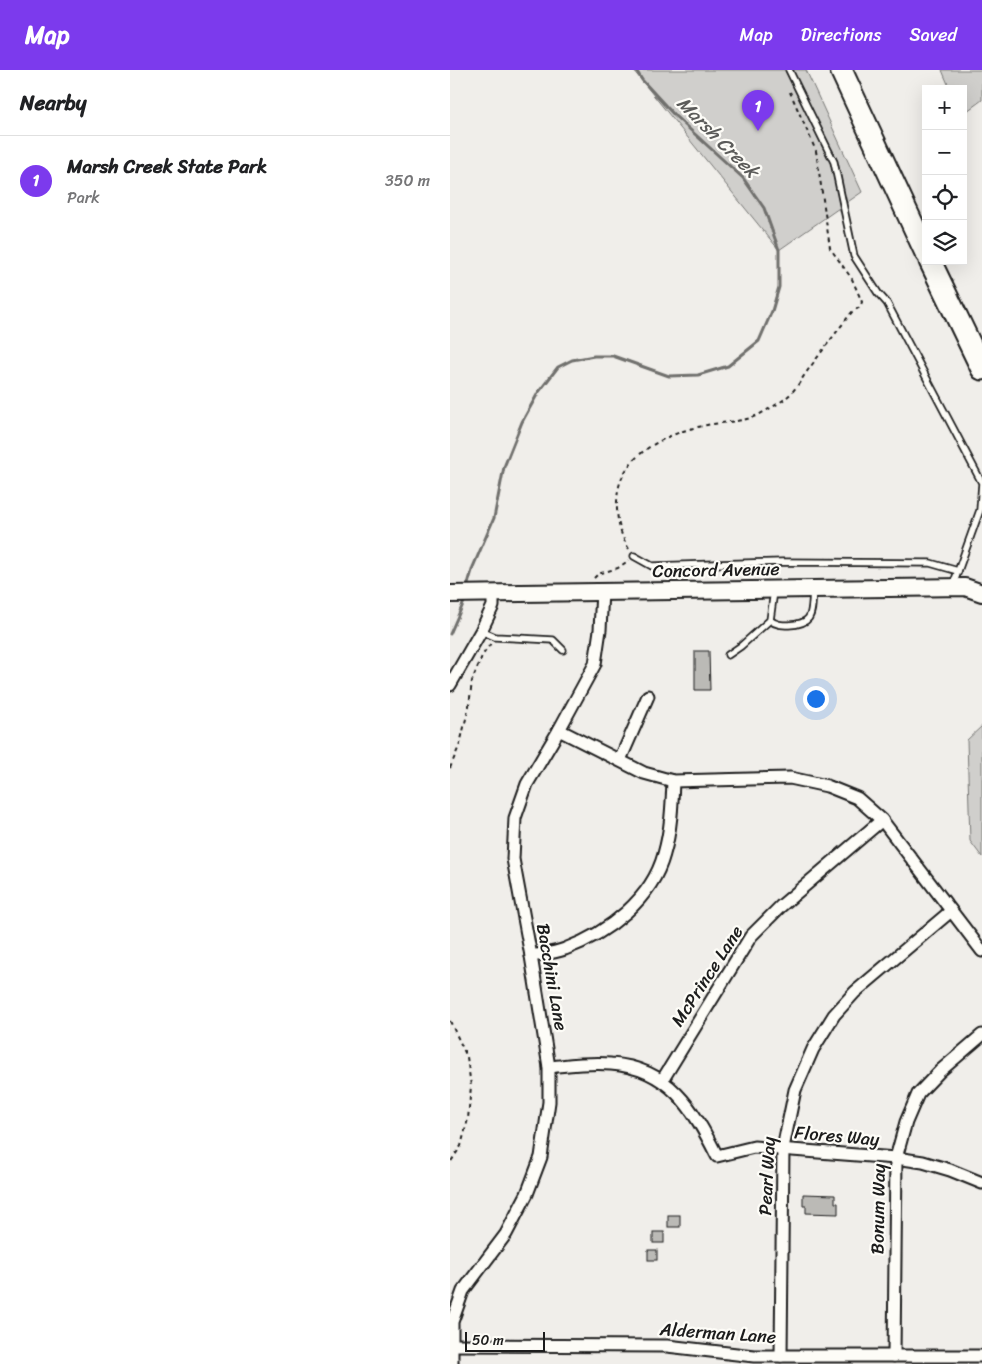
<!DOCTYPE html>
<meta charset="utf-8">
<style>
:root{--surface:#fff;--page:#f6f6f6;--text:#202124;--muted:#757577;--line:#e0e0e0;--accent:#7c3aed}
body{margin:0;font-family:Sriracha,sans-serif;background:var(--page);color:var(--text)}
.controls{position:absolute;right:15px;top:15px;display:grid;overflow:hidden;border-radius:0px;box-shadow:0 5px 20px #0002}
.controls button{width:45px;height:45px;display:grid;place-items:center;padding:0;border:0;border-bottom:1px solid var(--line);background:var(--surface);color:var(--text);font:25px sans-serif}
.scale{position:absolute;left:15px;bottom:12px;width:80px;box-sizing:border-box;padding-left:5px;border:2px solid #1c1c1c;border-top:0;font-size:14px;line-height:18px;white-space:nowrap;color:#1c1c1c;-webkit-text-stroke:4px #fdfcf7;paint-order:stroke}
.you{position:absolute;left:365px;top:628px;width:18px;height:18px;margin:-12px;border:4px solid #fff;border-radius:50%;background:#1a73e8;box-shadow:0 0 0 8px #1a73e833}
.badge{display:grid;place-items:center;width:32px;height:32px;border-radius:50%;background:var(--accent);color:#fff;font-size:16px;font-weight:700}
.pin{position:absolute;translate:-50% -41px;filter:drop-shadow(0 1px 2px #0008)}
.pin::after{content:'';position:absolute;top:26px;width:18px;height:15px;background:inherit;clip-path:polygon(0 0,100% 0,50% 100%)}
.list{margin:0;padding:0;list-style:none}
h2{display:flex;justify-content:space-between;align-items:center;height:65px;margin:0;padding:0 20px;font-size:21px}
h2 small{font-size:16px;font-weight:400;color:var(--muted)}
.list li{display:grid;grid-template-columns:32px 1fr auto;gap:15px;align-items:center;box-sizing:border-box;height:90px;padding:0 20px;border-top:1px solid var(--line)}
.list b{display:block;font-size:19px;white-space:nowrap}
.list p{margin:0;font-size:16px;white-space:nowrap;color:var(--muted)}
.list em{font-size:16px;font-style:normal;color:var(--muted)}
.icon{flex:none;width:28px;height:28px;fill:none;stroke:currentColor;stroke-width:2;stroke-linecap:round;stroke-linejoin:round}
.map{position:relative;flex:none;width:532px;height:1294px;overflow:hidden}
header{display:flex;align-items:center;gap:30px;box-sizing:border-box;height:70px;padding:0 25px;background:var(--accent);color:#fff}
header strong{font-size:24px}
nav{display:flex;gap:28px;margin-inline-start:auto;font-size:18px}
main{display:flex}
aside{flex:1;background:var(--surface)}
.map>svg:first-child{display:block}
.green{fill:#d0cfcc;stroke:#767674}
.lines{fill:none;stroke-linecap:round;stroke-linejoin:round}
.stream{stroke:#706f6d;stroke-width:3}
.building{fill:#bbbab6;stroke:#1c1c1c}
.lane-casing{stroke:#1c1c1c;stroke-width:9}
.street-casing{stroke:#1c1c1c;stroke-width:15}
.secondary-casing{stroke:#1c1c1c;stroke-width:20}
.highway-casing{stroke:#1c1c1c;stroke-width:25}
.path{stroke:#1c1c1c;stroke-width:2;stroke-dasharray:4 4;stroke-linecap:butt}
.lane{stroke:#fdfcf7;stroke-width:5.5}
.street{stroke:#fdfcf7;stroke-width:11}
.secondary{stroke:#fdfcf7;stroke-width:16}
.highway{stroke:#fdfcf7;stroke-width:21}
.labels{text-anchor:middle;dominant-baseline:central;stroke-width:4.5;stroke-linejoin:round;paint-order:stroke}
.street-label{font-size:18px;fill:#1c1c1c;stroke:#fdfcf7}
.water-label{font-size:19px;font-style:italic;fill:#5b5b59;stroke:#fdfcf7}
</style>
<header>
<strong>Map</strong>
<nav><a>Map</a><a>Directions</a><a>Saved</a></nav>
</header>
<main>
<aside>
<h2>Nearby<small></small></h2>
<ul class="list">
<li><span class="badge">1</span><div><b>Marsh Creek State Park</b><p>Park</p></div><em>350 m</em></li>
</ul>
</aside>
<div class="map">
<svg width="532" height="1294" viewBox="0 0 532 1294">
<rect width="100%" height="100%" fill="#f0eeea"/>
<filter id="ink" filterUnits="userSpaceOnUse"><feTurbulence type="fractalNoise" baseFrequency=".02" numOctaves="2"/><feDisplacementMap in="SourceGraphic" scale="10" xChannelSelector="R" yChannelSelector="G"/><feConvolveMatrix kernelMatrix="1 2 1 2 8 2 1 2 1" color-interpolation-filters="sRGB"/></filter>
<g filter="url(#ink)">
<g class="green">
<polygon points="183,0 356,0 412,122 329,180"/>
<polygon points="492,0 532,0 532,30 513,44 513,19 500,19"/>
<polygon points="532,656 532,787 520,771 517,670"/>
</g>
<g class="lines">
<g class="stream">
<polyline points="18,514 23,497 44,448 54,397 72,352 88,323 108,297 122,290 144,286 163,286 219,306 248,305 278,296 309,271 322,241 329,217 329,180 314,138 293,108 225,46 192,10 186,0"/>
<polyline points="0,564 14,532"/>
</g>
</g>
<g class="building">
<polygon points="245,581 259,581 260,620 245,620"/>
<polygon points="353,1124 385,1125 385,1133 388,1133 388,1144 356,1143 356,1136 353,1136"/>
<rect x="218" y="1145" width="12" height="12"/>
<rect x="203" y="1162" width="11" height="11"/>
<rect x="198" y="1180" width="9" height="10"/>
</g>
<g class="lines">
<g class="lane-casing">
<g id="lane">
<polyline points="339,0 384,92 404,186 428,223 437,233 532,413 530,440 503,515"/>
<polyline points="184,486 202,496 332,492 480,493 508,501"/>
<path d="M320,550C326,555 332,555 339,555C365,554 361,542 363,521"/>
<polyline points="31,561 45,567 103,570 113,580"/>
<polyline points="278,585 291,576 320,550 324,521"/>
</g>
</g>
<g class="street-casing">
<g id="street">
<polyline points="0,615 31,561 43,536 43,524"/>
<polyline points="109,660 194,703 223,711 340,708 377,716 407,728 432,750 532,881"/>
<polyline points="170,690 198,626"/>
<path d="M81,886C92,884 105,883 115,879C158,863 202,829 214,784C221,760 222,736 223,711"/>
<path d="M99,997C120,995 140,992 161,994C219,998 243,1038 267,1086L304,1077L446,1088L473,1092L500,1100L532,1113"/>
<polyline points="213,1009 301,866 331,836 432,750"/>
<polyline points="2,1275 217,1276 304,1286 532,1286"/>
<polyline points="331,1286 333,1078 345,1020 363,979 384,945 405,922 501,841"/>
<polyline points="444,1286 446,1088 456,1052 468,1024 490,1001 532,965"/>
<polyline points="2,1294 2,1252 13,1221 56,1164 77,1124 91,1087 99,1032 99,997 81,886 63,789 65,748 77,714 109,660 145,594 150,560 152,521"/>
</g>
</g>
<g class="secondary-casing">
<polyline id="secondary" points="0,524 515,517 532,523"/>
</g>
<g class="highway-casing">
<g id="highway">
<polyline points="391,0 476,183"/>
<polyline points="480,191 532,299"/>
</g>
</g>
<g class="path">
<path d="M179,479C168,462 165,441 168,421C175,381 221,362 257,355C277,351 297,353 315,341C323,337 331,332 337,327C346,320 352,308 358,300C373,280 387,261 402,242L410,237L412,232L402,209L380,178L366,81L340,22"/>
<polyline points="144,508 148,504 168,498 179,490"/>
<polyline points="0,698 10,674 19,636 22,611 32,586 41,573"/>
<polyline points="0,951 17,987 21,1016 18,1049 11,1076 0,1093"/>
</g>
<use href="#lane" class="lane"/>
<use href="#street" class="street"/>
<use href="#secondary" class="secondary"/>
<use href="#highway" class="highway"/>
</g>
</g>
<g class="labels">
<g class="street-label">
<text transform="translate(266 500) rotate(-1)">Concord Avenue</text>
<text transform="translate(257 906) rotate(-57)">McPrince Lane</text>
<text transform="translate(102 907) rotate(80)">Bacchini Lane</text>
<text transform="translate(387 1066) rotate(5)">Flores Way</text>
<text transform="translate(317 1106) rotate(-87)">Pearl Way</text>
<text transform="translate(428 1139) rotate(-89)">Bonum Way</text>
<text transform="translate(268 1263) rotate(4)">Alderman Lane</text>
</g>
<g class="water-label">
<text transform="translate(268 67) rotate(45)">Marsh Creek</text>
</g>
</g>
</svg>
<div class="controls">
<button>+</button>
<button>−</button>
<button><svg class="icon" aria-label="locate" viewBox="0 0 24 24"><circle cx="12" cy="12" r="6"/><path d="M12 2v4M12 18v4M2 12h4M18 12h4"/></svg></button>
<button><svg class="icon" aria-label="layers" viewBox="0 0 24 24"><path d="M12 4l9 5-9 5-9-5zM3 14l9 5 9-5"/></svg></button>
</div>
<div class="scale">50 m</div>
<div class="you"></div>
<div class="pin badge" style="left:308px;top:61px">1</div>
</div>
</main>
